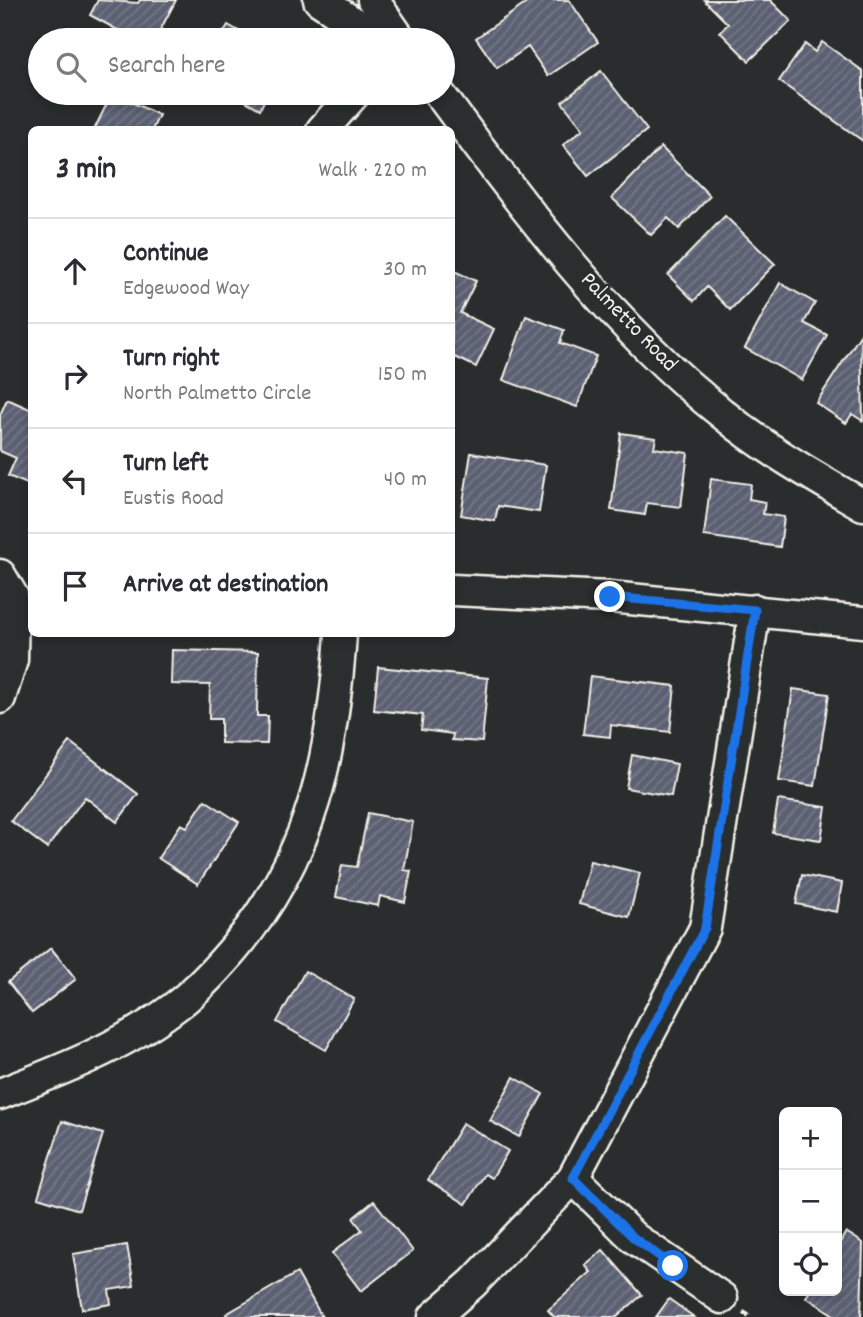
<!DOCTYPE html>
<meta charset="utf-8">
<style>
:root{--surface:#fff;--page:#f2f2f3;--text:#2b2b33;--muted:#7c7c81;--line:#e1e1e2}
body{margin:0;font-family:Dekko,sans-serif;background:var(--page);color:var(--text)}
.controls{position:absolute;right:21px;bottom:21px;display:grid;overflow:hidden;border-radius:10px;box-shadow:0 4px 10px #0003}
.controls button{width:63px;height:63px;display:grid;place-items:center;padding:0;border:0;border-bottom:2px solid var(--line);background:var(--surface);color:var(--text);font:35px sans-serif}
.stop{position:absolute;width:21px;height:21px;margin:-16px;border:5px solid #1a73e8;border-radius:50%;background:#fff}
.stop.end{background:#1a73e8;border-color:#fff;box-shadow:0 2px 7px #0008}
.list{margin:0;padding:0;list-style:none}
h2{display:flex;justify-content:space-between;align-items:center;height:91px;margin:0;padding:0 28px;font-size:30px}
h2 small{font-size:23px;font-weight:400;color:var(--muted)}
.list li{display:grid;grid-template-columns:46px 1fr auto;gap:21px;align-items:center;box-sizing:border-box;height:105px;padding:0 28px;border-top:2px solid var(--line)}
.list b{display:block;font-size:26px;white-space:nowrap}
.list p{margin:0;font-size:23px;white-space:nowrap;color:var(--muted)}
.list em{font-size:23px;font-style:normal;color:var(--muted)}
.icon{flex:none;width:38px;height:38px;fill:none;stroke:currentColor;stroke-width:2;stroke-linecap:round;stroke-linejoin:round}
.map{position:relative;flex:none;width:863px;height:1317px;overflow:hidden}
.search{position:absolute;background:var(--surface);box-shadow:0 4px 10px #0003;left:28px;top:28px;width:427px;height:77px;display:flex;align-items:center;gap:18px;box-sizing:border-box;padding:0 24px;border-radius:38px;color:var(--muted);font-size:26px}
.panel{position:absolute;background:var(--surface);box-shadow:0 4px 10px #0003;left:28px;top:126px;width:427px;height:511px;border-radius:10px}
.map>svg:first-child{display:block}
.building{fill:url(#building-hatch);stroke:#f4f1e8;stroke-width:2}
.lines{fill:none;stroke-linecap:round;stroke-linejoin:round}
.minor-casing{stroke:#f4f1e8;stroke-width:35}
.path{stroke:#f4f1e8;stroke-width:4.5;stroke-dasharray:7 5;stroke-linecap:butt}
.minor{stroke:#2a2d2e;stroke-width:30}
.route{stroke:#1a73e8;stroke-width:9}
.labels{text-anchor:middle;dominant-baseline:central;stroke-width:5;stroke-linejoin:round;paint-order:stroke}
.street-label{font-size:23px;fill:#f4f1e8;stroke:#2a2d2e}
</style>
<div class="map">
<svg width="863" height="1317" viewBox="0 0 863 1317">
<defs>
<pattern id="building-hatch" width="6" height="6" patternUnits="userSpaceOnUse" patternTransform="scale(1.75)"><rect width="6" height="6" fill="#5c6173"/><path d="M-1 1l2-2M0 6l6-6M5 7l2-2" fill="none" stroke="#747887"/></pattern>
</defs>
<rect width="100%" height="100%" fill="#2a2d2e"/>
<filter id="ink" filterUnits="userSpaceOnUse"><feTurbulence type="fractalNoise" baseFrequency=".0143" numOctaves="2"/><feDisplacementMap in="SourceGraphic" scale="14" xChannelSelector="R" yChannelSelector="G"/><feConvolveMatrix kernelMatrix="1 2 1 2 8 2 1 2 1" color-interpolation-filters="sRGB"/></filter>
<g filter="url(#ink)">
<g class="building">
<polygon points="98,0 138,3 140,0 176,0 155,40 136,40 90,15"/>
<polygon points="531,0 569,0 598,42 548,76 528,47 497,68 476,38"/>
<polygon points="704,0 770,0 791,21 749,61 720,32 728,24"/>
<polygon points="228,25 255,40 219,40"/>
<polygon points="822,42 863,71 863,141 779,81 805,44 815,52"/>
<polygon points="601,71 647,130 588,176 563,145 583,129 562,102"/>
<polygon points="112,93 159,115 152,130 94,130"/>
<polygon points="231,93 268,93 260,109"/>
<polygon points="661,147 710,196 679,229 668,218 651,235 612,198"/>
<polygon points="725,216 775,264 730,310 707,287 694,301 668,275"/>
<polygon points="452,270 476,281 460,313 494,329 476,367 455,357 452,365"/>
<polygon points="780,283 815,303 804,323 827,335 802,380 745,348"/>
<polygon points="526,316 564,330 560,343 596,356 577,407 503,380"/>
<polygon points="861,334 863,421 852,414 846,423 816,403"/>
<polygon points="7,399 32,410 32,486 8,476 16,458 0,451 0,415"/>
<polygon points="621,433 656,438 654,448 688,453 681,507 647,503 645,515 611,510"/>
<polygon points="471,453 546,465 539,512 498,506 495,521 461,515"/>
<polygon points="711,479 751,484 749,499 765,502 763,514 784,517 780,547 704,536"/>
<polygon points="172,650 258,652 257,716 268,716 267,744 221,743 221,719 209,719 210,685 171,684"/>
<polygon points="378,667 488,678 482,742 452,740 453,734 421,730 423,715 374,710"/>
<polygon points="590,676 675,686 670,732 611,725 610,737 583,734"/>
<polygon points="793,689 829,694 815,786 779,781"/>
<polygon points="70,742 138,794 117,822 85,797 47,848 11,821"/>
<polygon points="632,755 677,764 671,796 626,788"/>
<polygon points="205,800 239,822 198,884 158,858 181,824 187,827"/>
<polygon points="778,800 826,807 821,840 773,833"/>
<polygon points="368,813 413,822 404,870 411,871 405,902 380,896 378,906 336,897 342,865 357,867"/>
<polygon points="590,861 640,873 629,917 579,904"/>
<polygon points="802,875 842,883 837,912 796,904"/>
<polygon points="51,948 76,979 32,1013 8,982"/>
<polygon points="305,971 354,999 326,1050 277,1022"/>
<polygon points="514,1077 543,1094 519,1137 490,1121"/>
<polygon points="62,1121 103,1134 79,1210 38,1197"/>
<polygon points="463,1123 508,1151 492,1178 485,1174 466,1204 428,1180"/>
<polygon points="374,1201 413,1251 361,1291 332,1253 362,1230 353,1218"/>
<polygon points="846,1232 863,1243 861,1317 837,1317 806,1297 810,1291 837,1291 837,1248"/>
<polygon points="127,1245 134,1286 109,1290 111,1304 82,1309 73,1254"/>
<polygon points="603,1250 642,1295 617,1317 554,1317 548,1310 591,1272 585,1265"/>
<polygon points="297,1273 322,1317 228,1317 226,1314"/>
<polygon points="669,1299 694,1317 656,1317"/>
</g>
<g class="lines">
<g class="minor-casing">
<g id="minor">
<polyline points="319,0 380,40"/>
<polyline points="373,0 401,40"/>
<path d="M439,93C524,208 611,326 724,415C767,450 815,477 863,505"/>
<polyline points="322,130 355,93"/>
<polyline points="0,575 13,597 12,660 0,698"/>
<polyline points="452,590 610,597 863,622"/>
<path d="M0,1094C59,1071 121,1047 172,1009C195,993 215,971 233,950C313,856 333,753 341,634"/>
<polyline points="573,1178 634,1238 722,1298"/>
<polyline points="434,1317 473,1283 573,1178 705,928 755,610"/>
</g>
</g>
<polyline class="path" points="743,1312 751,1317"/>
<use href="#minor" class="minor"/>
</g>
</g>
<g class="lines" filter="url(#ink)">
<polyline class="route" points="610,597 755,610 705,928 573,1178 634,1238 673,1266"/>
</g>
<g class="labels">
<g class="street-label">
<text transform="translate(628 323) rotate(46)">Palmetto Road</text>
</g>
</g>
</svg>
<div class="controls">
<button>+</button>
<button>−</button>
<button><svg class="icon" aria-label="locate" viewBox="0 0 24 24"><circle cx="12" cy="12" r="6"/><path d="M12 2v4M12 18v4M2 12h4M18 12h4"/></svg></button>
</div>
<div class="stop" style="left:673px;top:1266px"></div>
<div class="stop end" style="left:610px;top:597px"></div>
<div class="search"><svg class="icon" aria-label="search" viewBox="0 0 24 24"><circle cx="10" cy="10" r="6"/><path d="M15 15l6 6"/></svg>Search here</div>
<section class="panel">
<h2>3 min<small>Walk · 220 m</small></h2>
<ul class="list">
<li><svg class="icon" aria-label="ahead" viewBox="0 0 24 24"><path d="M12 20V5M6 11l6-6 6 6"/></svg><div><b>Continue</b><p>Edgewood Way</p></div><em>30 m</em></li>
<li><svg class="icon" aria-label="right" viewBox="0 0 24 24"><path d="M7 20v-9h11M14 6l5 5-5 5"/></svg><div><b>Turn right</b><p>North Palmetto Circle</p></div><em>150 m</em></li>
<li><svg class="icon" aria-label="left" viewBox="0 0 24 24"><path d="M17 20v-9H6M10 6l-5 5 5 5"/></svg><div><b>Turn left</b><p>Eustis Road</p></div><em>40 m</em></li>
<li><svg class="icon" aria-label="arrive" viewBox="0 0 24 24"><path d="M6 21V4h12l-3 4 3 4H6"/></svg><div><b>Arrive at destination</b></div></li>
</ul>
</section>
</div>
